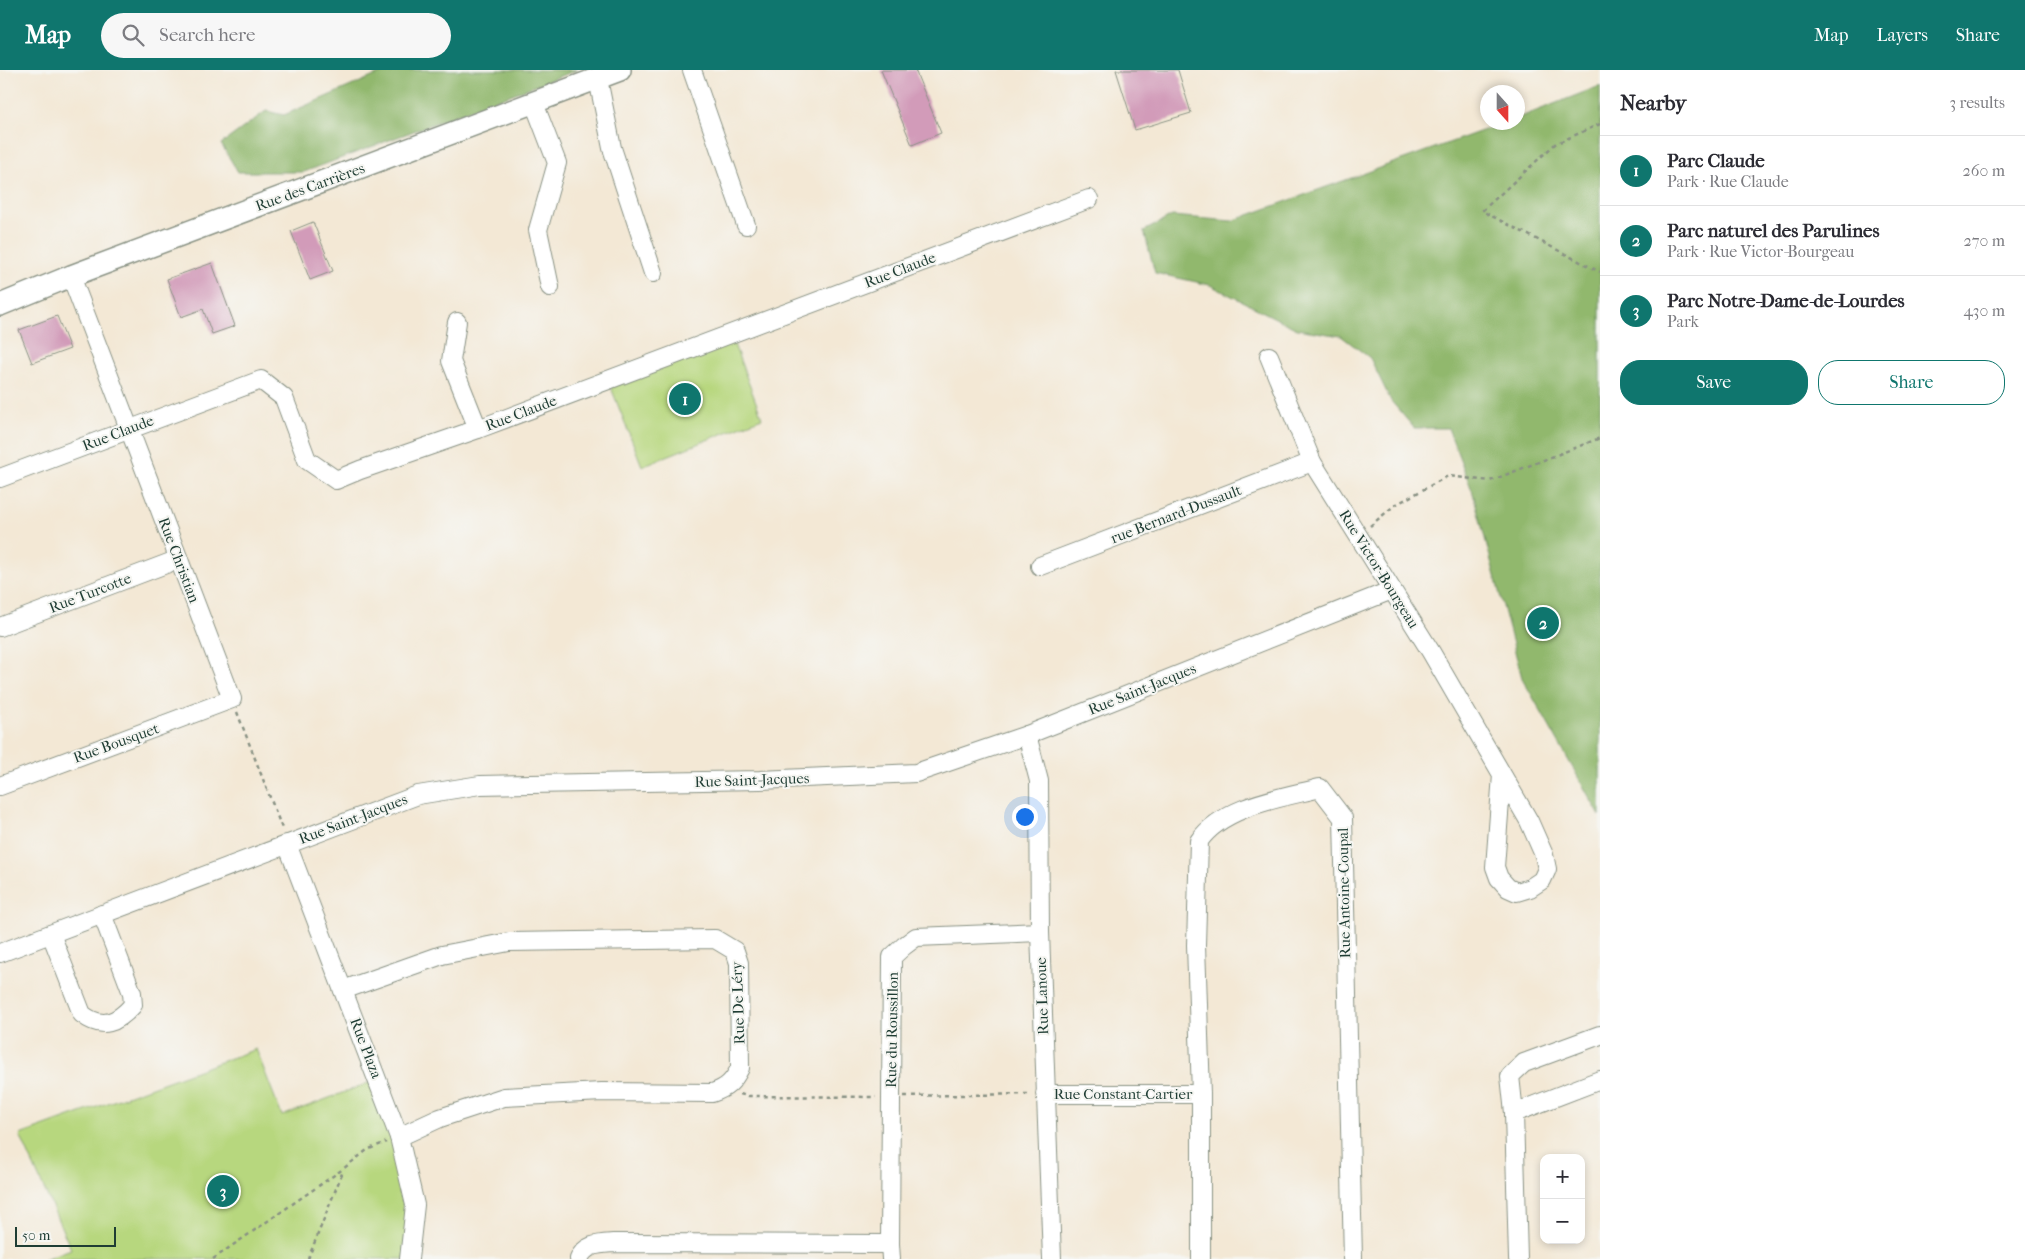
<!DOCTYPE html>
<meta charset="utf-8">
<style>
:root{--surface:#fff;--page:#f7f7f7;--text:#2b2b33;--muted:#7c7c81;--line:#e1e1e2;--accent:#0f766e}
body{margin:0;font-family:"IM FELL French Canon",serif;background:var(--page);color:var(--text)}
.controls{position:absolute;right:15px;bottom:15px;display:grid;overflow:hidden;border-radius:10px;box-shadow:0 2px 8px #0003}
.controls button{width:45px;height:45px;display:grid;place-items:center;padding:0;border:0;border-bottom:1px solid var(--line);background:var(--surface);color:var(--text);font:25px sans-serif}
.compass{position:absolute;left:1480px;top:15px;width:45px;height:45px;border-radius:50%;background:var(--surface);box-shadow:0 2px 8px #0003;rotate:159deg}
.scale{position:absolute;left:15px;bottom:12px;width:101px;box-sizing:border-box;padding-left:5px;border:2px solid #1f3d34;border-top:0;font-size:14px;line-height:18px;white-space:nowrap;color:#1f3d34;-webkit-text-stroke:4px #f6f6f2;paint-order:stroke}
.you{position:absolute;left:1024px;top:746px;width:18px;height:18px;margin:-12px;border:4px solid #fff;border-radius:50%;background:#1a73e8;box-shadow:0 0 0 8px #1a73e833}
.badge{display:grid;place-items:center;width:32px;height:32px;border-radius:50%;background:var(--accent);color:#fff;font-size:16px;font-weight:700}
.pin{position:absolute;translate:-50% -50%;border:2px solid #fff;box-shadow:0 1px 5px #0006}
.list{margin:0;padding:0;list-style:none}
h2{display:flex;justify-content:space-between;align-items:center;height:65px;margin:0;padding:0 20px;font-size:21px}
h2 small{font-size:16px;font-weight:400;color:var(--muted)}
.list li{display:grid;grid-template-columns:32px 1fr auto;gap:15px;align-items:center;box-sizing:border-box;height:70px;padding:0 20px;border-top:1px solid var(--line)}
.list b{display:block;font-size:19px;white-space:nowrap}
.list p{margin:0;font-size:16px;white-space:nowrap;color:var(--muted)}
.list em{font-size:16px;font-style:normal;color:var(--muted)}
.actions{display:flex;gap:10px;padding:15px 20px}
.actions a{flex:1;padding:11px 0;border:1px solid var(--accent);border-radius:20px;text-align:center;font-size:18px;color:var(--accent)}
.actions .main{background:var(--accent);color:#fff}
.icon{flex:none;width:28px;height:28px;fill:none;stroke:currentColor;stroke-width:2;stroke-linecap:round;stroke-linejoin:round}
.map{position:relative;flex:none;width:1600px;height:1189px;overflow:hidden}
header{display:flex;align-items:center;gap:30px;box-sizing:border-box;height:70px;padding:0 25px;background:var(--accent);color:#fff}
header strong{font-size:24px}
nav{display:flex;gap:28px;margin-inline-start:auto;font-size:18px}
.search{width:350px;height:45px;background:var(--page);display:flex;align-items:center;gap:12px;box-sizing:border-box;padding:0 18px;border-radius:28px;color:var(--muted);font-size:19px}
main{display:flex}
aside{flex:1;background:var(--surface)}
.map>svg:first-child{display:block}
.green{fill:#b7d77e;stroke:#6b8a59}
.forest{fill:#91b86d;stroke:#587a50}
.building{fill:#d29bb9}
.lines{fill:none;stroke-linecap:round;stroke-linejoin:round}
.minor-casing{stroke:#899284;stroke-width:20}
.major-casing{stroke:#899284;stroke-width:24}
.path{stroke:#899284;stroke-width:2.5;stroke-dasharray:4 4;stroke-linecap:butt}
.minor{stroke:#fff;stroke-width:18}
.major{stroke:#fff;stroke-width:21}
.labels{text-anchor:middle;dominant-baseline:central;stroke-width:4;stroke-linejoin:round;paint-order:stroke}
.street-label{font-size:15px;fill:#1f3d34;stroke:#f6f6f2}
</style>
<header>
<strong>Map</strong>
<div class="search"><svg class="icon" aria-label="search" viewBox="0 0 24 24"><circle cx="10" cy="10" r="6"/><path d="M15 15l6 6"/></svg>Search here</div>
<nav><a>Map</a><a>Layers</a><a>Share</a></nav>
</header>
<main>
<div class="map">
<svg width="1600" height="1189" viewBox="0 0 1600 1189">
<rect width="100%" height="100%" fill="#f6f6f2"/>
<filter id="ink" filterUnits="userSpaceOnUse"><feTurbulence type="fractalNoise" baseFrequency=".02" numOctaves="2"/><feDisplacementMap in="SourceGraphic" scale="10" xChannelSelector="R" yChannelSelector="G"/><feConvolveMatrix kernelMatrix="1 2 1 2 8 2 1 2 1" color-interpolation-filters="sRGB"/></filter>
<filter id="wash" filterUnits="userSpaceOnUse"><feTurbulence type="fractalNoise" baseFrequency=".0096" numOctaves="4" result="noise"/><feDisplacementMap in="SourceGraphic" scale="20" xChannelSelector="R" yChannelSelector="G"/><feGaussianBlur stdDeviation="1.12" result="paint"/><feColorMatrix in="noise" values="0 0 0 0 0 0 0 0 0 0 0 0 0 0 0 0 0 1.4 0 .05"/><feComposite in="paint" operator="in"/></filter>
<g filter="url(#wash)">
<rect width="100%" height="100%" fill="#f3e8d5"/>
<g class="green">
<polygon points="730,264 762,348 642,396 608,310"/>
<polygon points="256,979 282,1046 371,1012 394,1073 409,1169 405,1189 44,1189 71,1179 20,1065"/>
</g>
<g class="forest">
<polygon points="388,0 577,0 304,102 238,102 221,74 266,41 284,45"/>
<polygon points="1600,16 1600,746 1522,608 1473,423 1448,358 1414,358 1391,331 1370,288 1341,266 1297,259 1210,215 1155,203 1144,161 1172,146 1232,151 1504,53 1518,52 1518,48"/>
</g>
<g id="blocks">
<g class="building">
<polygon points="881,0 915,0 941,63 912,75"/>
<polygon points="1116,0 1178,0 1191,43 1135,60"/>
<polygon points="313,152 333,201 310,210 291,161"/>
<polygon points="212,193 235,256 212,264 203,239 181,247 167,209"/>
<polygon points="57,246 70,279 32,293 19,260"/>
</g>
</g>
</g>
<g filter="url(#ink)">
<use href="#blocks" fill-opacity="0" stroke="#899284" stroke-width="1"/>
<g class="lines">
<g class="minor-casing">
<g id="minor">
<polyline points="692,0 746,155"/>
<polyline points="598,9 612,78 653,203"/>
<polyline points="534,33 557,93 538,160 550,217"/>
<polyline points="457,252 451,291 478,359"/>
<polyline points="1269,286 1312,392 1431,582 1529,751 1544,785 1547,799 1542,810 1530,818 1517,822 1508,818 1499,808 1495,797 1502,705"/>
<polyline points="0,408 261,310 284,328 307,390 336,410 360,400 478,359 1089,129"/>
<polyline points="1040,496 1312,392"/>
<polyline points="0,557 179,489"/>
<polyline points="1027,665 1039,711 1040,862 1052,1189"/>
<polyline points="0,716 232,629 71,206"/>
<polyline points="287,774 399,1067 415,1135 409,1189"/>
<path d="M51,864L82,944C102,960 117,953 133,935L132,923L102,844"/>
<polyline points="0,883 418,725 480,715 760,710 916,703 1027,665 1392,520"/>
<path d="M343,920L442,885L509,872L715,869L735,881L739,893L740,998C733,1012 727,1018 712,1023L602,1022L504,1027L440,1048L399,1067"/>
<polyline points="1045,1024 1201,1024"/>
<polyline points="1514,1043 1600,1010"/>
<path d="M579,1189C585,1174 599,1174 613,1173L890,1174"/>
<polyline points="891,1189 890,1174 892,887 904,876 916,867 1040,862"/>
<path d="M1201,1189V1024L1196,875L1199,771C1223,736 1281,728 1320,718L1343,748L1353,1189"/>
<polyline points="1518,1189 1514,1043 1510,1006 1524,993 1600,965"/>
</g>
</g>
<g class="major-casing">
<polyline id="major" points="0,235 71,206 620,0"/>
</g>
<g class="path">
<polyline points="1600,54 1555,74 1482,141 1600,202"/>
<polyline points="1370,456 1395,435 1448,406 1490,411 1600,368"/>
<polyline points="237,642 283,761"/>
<polyline points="740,1024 747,1026 876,1027"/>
<polyline points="904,1026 1031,1024"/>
<polyline points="213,1189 343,1099 367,1080 386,1072"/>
<polyline points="308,1189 343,1101"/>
</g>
<use href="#minor" class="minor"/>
<use href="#major" class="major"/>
</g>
</g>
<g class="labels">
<g class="street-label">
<text transform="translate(310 117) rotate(-20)">Rue des Carrières</text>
<text transform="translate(900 200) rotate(-21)">Rue Claude</text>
<text transform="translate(521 343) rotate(-21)">Rue Claude</text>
<text transform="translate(118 363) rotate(-21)">Rue Claude</text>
<text transform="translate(1176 444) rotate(-21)">rue Bernard-Dussault</text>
<text transform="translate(179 490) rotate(69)">Rue Christian</text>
<text transform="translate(1379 499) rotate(58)">Rue Victor-Bourgeau</text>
<text transform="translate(90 523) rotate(-21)">Rue Turcotte</text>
<text transform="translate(1142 619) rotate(-22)">Rue Saint-Jacques</text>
<text transform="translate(116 673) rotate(-20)">Rue Bousquet</text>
<text transform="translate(752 710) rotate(-2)">Rue Saint-Jacques</text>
<text transform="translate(353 749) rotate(-21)">Rue Saint-Jacques</text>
<text transform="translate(1344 823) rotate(-91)">Rue Antoine-Coupal</text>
<text transform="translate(1042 926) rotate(-92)">Rue Lanoue</text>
<text transform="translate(738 933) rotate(-92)">Rue De Léry</text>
<text transform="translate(892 960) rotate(-89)">Rue du Roussillon</text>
<text transform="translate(366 978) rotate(69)">Rue Plaza</text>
<text x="1123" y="1024">Rue Constant-Cartier</text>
</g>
</g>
</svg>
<div class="controls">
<button>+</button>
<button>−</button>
</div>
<svg class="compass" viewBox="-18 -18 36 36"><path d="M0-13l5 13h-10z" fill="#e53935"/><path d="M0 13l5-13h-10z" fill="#7c7c81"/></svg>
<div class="scale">50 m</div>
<div class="you"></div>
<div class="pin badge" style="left:685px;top:329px">1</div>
<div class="pin badge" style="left:1543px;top:553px">2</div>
<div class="pin badge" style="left:223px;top:1121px">3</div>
</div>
<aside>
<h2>Nearby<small>3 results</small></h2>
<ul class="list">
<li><span class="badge">1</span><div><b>Parc Claude</b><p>Park · Rue Claude</p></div><em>260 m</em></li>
<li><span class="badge">2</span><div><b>Parc naturel des Parulines</b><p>Park · Rue Victor-Bourgeau</p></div><em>270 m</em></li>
<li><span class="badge">3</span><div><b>Parc Notre-Dame-de-Lourdes</b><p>Park</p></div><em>430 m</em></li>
</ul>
<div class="actions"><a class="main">Save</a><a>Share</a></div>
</aside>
</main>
